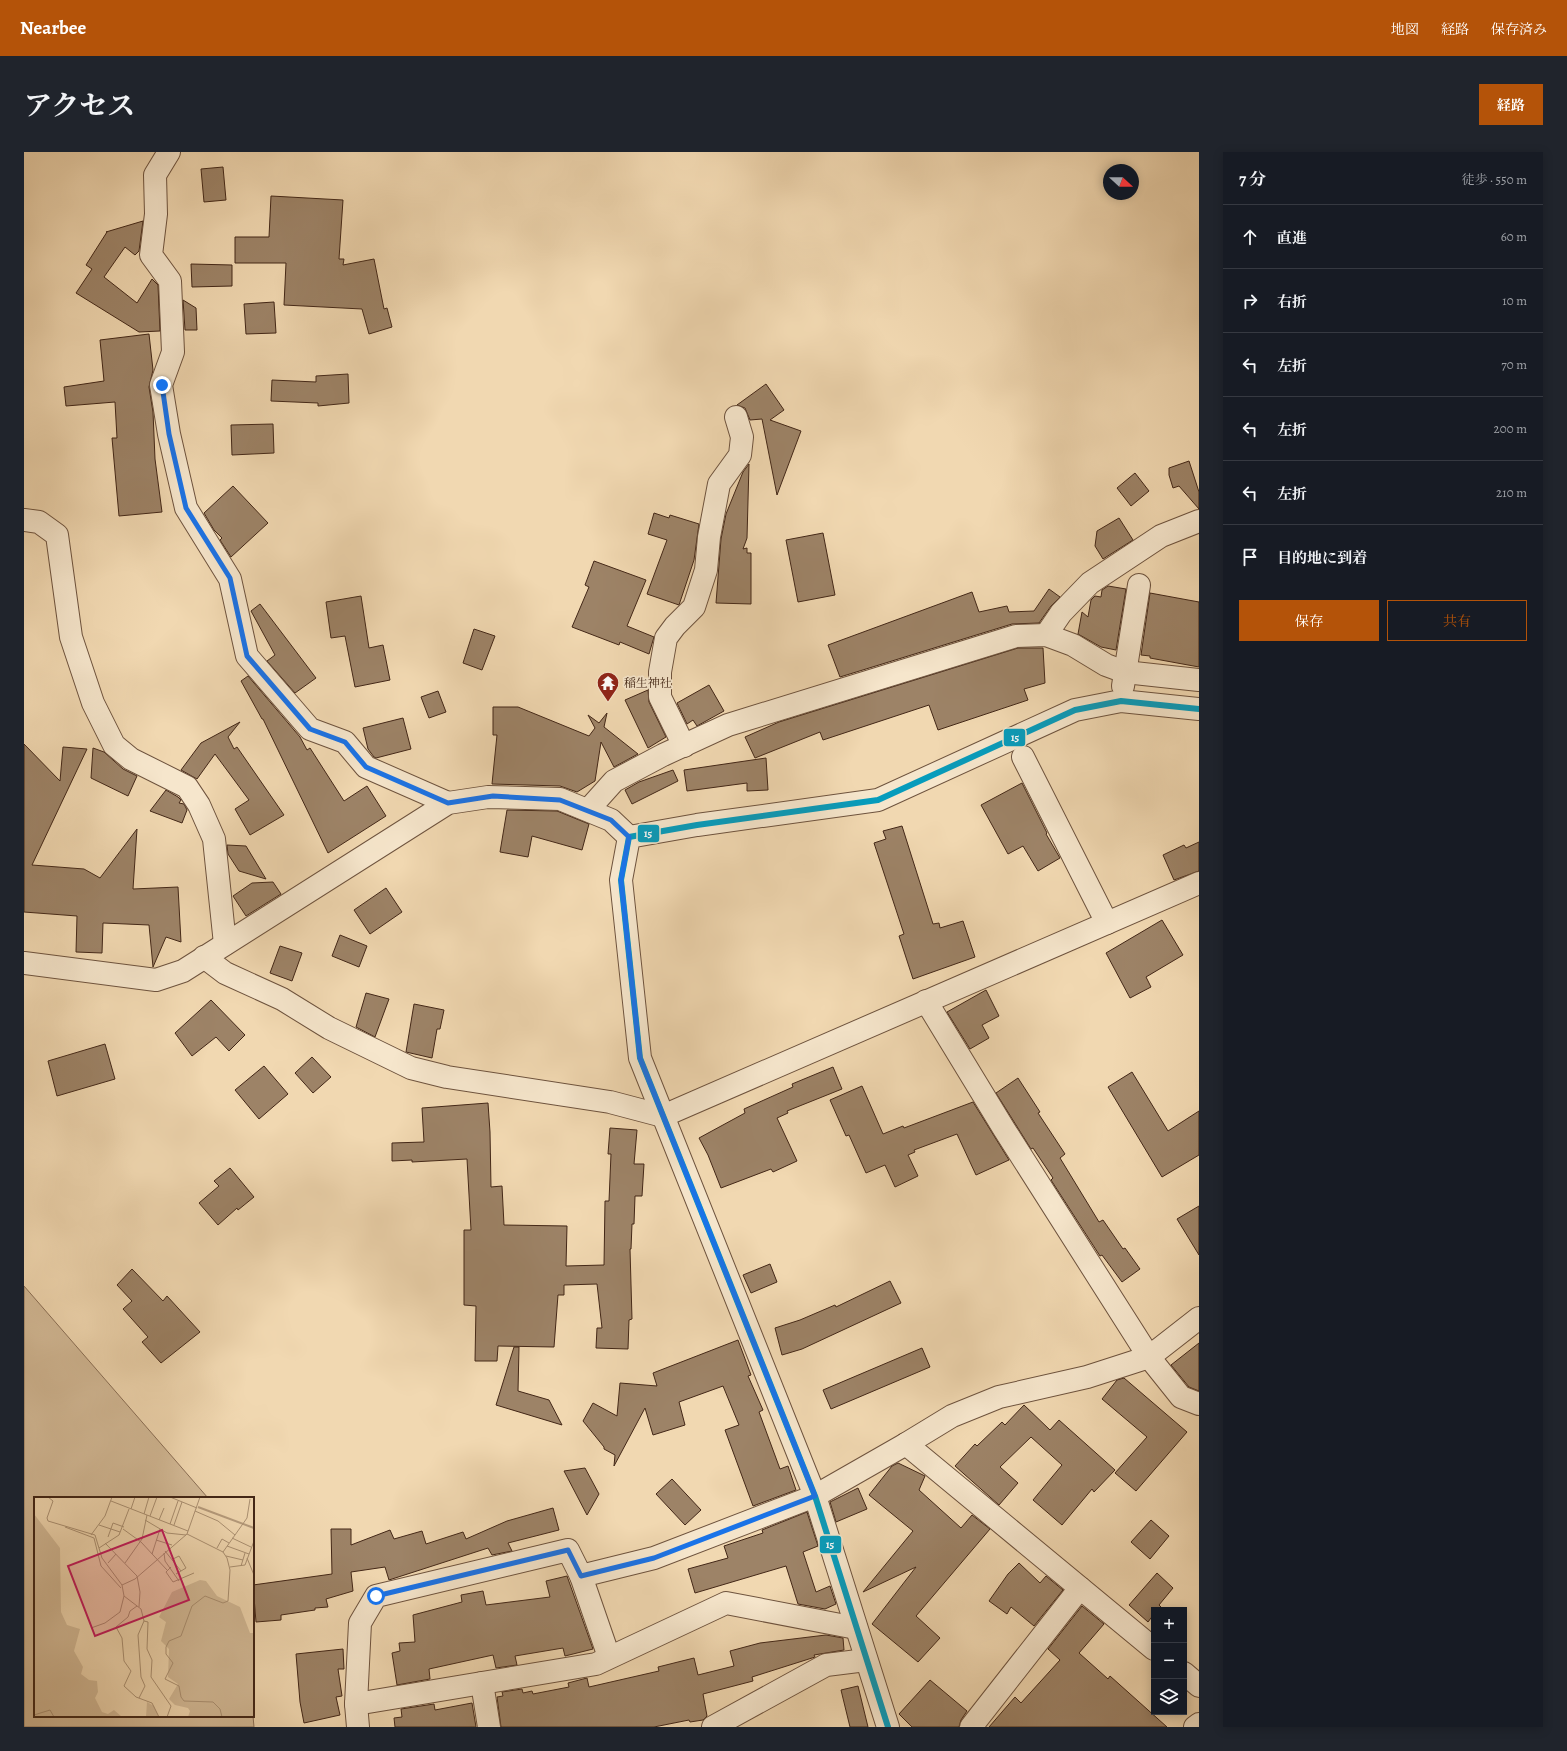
<!DOCTYPE html>
<html lang="ja">
<meta charset="utf-8">
<style>
:root{--surface:#171b24;--page:#20242c;--text:#f1f3f6;--muted:#9ea1a6;--line:#363941;--accent:#b45309}
body{margin:0;font-family:Alegreya,"Noto Serif JP",serif;background:var(--page);color:var(--text)}
.controls{position:absolute;right:12px;bottom:12px;display:grid;overflow:hidden;border-radius:0px;box-shadow:0 2px 10px #0003}
.controls button{width:36px;height:36px;display:grid;place-items:center;padding:0;border:0;border-bottom:1px solid var(--line);background:var(--surface);color:var(--text);font:20px sans-serif}
.compass{position:absolute;left:1079px;top:12px;width:36px;height:36px;border-radius:50%;background:var(--surface);box-shadow:0 2px 10px #0003;rotate:111deg}
.stop{position:absolute;width:12px;height:12px;margin:-9px;border:3px solid #1a73e8;border-radius:50%;background:#fff}
.stop.end{background:#1a73e8;border-color:#fff;box-shadow:0 1px 4px #0008}
.list{margin:0;padding:0;list-style:none}
h2{display:flex;justify-content:space-between;align-items:center;height:52px;margin:0;padding:0 16px;font-size:17px}
h2 small{font-size:13px;font-weight:400;color:var(--muted)}
.list li{display:grid;grid-template-columns:26px 1fr auto;gap:12px;align-items:center;box-sizing:border-box;height:64px;padding:0 16px;border-top:1px solid var(--line)}
.list b{display:block;font-size:15px;white-space:nowrap}
.list em{font-size:13px;font-style:normal;color:var(--muted)}
.actions{display:flex;gap:8px;padding:12px 16px}
.actions a{flex:1;padding:9px 0;border:1px solid var(--accent);border-radius:0px;text-align:center;font-size:14px;color:var(--accent)}
.actions .main{background:var(--accent);color:#fff}
.icon{flex:none;width:22px;height:22px;fill:none;stroke:currentColor;stroke-width:2;stroke-linecap:round;stroke-linejoin:round}
.map{position:relative;flex:none;width:1175px;height:1575px;overflow:hidden;border-radius:0px}
header{display:flex;align-items:center;gap:24px;box-sizing:border-box;height:56px;padding:0 20px;background:var(--accent);color:#fff}
header strong{font-size:19px}
nav{display:flex;gap:22px;margin-inline-start:auto;font-size:14px}
.intro{display:flex;align-items:center;justify-content:space-between;box-sizing:border-box;height:96px;padding:0 24px}
h1{margin:0;font-size:28px}
.button{padding:10px 18px;border-radius:0px;background:var(--accent);color:#fff;font-size:14px;font-weight:700}
main{display:flex;gap:24px;padding:0 24px}
aside{flex:1;background:var(--surface);border-radius:0px;box-shadow:0 2px 10px #0003}
.map>svg:first-child{display:block}
.green{fill:#d3ba97;stroke:#8b7057}
.building{fill:#9d8367;stroke:#432717}
.lines{fill:none;stroke-linecap:round;stroke-linejoin:round}
.minor-casing{stroke:#6e533e;stroke-width:24}
.minor{stroke:#f6e6cc;stroke-width:22}
.bus-1-casing{stroke:#f6e6cc;stroke-width:9}
.bus-1{stroke:#079cbc;stroke-width:6}
.route{stroke:#1a73e8;stroke-width:5}
.labels{text-anchor:middle;dominant-baseline:central;stroke-width:3.5;stroke-linejoin:round;paint-order:stroke}
.poi-label{font-size:12px;fill:#432717;stroke:#f6e6cc;text-anchor:start}
.inset-river{fill:none;stroke:#b69c7d;stroke-width:2}
.inset-road{fill:none;stroke:#ab9173;stroke-width:1}
.view{fill:#c2185b;fill-opacity:0.15;stroke:#c2185b;stroke-width:2}
.inset-edge{fill:none;stroke:#432717;stroke-width:2}
.line-badge{stroke:#f6e6cc;stroke-width:1.5}
.badge-label{font-size:11px;text-anchor:middle;font-weight:bold;fill:#fff}
</style>
<header>
<strong>Nearbee</strong>
<nav><a>地図</a><a>経路</a><a>保存済み</a></nav>
</header>
<div class="intro"><h1>アクセス</h1><a class="button">経路</a></div>
<main>
<div class="map">
<svg width="1175" height="1575" viewBox="0 0 1175 1575">
<rect width="100%" height="100%" fill="#f1d8b1"/>
<filter id="stains"><feTurbulence type="fractalNoise" baseFrequency=".005" numOctaves="4"/><feColorMatrix values="0 0 0 0 .2 0 0 0 0 .09 0 0 0 0 .02 0 0 0 .5 -.17"/></filter>
<radialGradient id="worn" r=".72"><stop offset=".6" stop-color="#630" stop-opacity="0"/><stop offset="1" stop-color="#630" stop-opacity=".3"/></radialGradient>
<polygon class="green" points="0,1134 184,1346 11,1346 11,1564 229,1564 230,1575 0,1575"/>
<g class="building">
<polygon points="199,15 202,48 180,50 177,17"/>
<polygon points="247,44 319,48 315,107 320,107 319,113 350,107 360,157 363,156 368,175 345,182 338,157 260,153 262,111 211,111 211,85 245,85"/>
<polygon points="119,69 115,99 111,103 101,95 80,125 113,151 128,127 134,133 136,179 115,180 52,141 68,117 62,113 83,80 82,80"/>
<polygon points="167,112 208,113 208,134 168,135"/>
<polygon points="159,148 172,156 173,178 161,178"/>
<polygon points="250,150 252,181 222,182 220,152"/>
<polygon points="125,182 129,218 125,235 129,260 131,307 138,360 95,364 88,286 93,286 91,250 42,254 40,235 80,229 76,188"/>
<polygon points="324,222 325,251 294,254 294,251 247,249 248,228 292,230 292,224"/>
<polygon points="742,232 760,258 746,268 777,279 753,343 738,267 726,268 721,256 713,253"/>
<polygon points="249,272 250,301 208,303 207,273"/>
<polygon points="1165,309 1175,340 1175,357 1155,334 1149,336 1145,323 1145,316"/>
<polygon points="725,312 723,386 719,397 723,396 723,401 727,401 727,452 692,451 697,387 702,362 719,320"/>
<polygon points="1111,321 1125,339 1107,354 1093,336"/>
<polygon points="209,334 244,371 207,405 196,388 198,386 190,378 180,361"/>
<polygon points="630,361 645,366 646,363 675,372 670,408 655,453 623,442 643,388 624,382"/>
<polygon points="1095,366 1109,388 1079,407 1071,394 1073,379"/>
<polygon points="799,381 811,443 774,450 762,388"/>
<polygon points="570,409 622,428 603,474 630,485 625,502 596,490 595,493 548,475 565,435 561,433"/>
<polygon points="1084,434 1102,437 1092,498 1077,495 1054,482 1058,460 1064,465 1067,448 1071,444 1077,445 1078,438"/>
<polygon points="1025,437 1036,445 1027,454 1015,471 988,472 816,525 804,493 948,440 955,460 983,454 985,460 1010,459"/>
<polygon points="1126,441 1175,450 1175,515 1126,506 1126,504 1117,503"/>
<polygon points="337,444 345,496 359,493 366,528 331,535 321,484 307,486 302,450"/>
<polygon points="236,452 292,526 271,541 243,509 251,503 227,459"/>
<polygon points="450,477 471,484 458,518 439,511"/>
<polygon points="994,496 1019,496 1021,531 1000,537 1004,548 914,578 905,553 799,588 796,580 731,606 721,585 755,570"/>
<polygon points="224,524 276,585 283,598 286,596 320,649 343,634 362,664 304,701 239,567 238,567 217,529"/>
<polygon points="685,533 700,559 673,574 669,568 663,572 653,551"/>
<polygon points="624,538 625,550 642,585 624,596 601,548"/>
<polygon points="414,539 422,560 405,566 397,545"/>
<polygon points="469,555 494,555 565,584 571,576 564,563 575,571 583,561 580,575 614,602 590,615 577,590 571,629 553,640 536,634 468,632 473,583 469,583"/>
<polygon points="379,566 387,597 352,606 350,605 344,597 339,576"/>
<polygon points="216,570 204,585 210,597 213,595 260,663 226,683 211,657 225,648 191,602 173,627 157,618 177,591"/>
<polygon points="0,592 36,629 39,595 63,597 8,713 60,717 76,726 113,677 109,737 154,735 157,790 142,785 129,815 125,773 79,771 78,801 52,800 53,764 0,760"/>
<polygon points="69,596 80,600 99,617 113,624 104,644 67,626"/>
<polygon points="742,606 744,638 723,639 723,631 663,639 660,618"/>
<polygon points="649,618 654,629 608,652 601,638 615,630"/>
<polygon points="998,631 1023,681 1022,682 1036,706 1014,719 999,694 984,702 957,653"/>
<polygon points="142,638 154,645 157,648 155,651 160,652 163,658 158,671 126,659"/>
<polygon points="483,658 533,659 565,672 558,698 508,684 504,705 476,700"/>
<polygon points="878,674 909,772 915,771 916,776 939,769 951,805 889,827 875,784 880,782 850,691 862,687 859,679"/>
<polygon points="1175,690 1175,719 1150,728 1139,703 1160,693 1162,696"/>
<polygon points="203,693 222,694 242,727 215,719 204,702"/>
<polygon points="249,730 257,742 222,764 209,744 228,731"/>
<polygon points="362,736 378,760 346,782 330,758"/>
<polygon points="1138,768 1159,803 1122,825 1127,835 1106,846 1082,801"/>
<polygon points="316,783 343,794 335,815 308,804"/>
<polygon points="256,794 278,801 268,829 246,821"/>
<polygon points="962,838 975,864 958,873 965,886 946,897 923,860"/>
<polygon points="342,841 365,847 351,885 332,875"/>
<polygon points="187,848 221,883 205,899 192,885 168,904 151,881"/>
<polygon points="390,852 420,858 416,877 413,877 408,906 382,900"/>
<polygon points="81,892 91,927 33,944 24,909"/>
<polygon points="288,905 307,925 289,941 271,921"/>
<polygon points="240,914 264,942 235,967 211,938"/>
<polygon points="809,915 818,937 763,959 764,961 753,966 773,1009 749,1020 747,1017 697,1036 684,1003 675,986 721,961 720,957 769,935 768,932"/>
<polygon points="1108,920 1144,979 1175,959 1175,1003 1138,1025 1084,935"/>
<polygon points="994,926 1016,960 1014,961 1041,1002 1036,1006 1075,1070 1079,1068 1099,1097 1101,1096 1116,1117 1098,1130 1078,1103 1076,1104 1027,1028 1029,1026 1009,996 1007,997 972,941"/>
<polygon points="838,934 859,982 879,974 880,976 949,950 985,1008 952,1023 933,982 890,998 891,1000 884,1003 894,1024 871,1035 861,1013 842,1021 825,983 822,984 806,948"/>
<polygon points="464,951 466,980 467,1035 478,1034 480,1073 543,1074 542,1114 580,1113 581,1049 585,1049 587,1002 584,1002 586,976 613,978 610,1012 620,1012 618,1044 611,1044 610,1072 608,1072 607,1097 606,1097 608,1167 605,1168 604,1197 572,1196 573,1176 578,1176 573,1132 540,1133 540,1143 534,1143 530,1195 474,1194 473,1209 451,1209 452,1154 440,1153 440,1078 447,1078 443,1007 388,1010 388,1008 368,1009 368,991 400,990 398,956"/>
<polygon points="206,1016 230,1045 214,1058 213,1056 194,1073 175,1051 195,1034 190,1029"/>
<polygon points="1175,1054 1175,1103 1153,1067"/>
<polygon points="746,1112 753,1130 727,1141 719,1123"/>
<polygon points="108,1117 139,1149 143,1144 176,1180 137,1211 118,1190 124,1185 99,1157 108,1149 93,1133"/>
<polygon points="866,1129 877,1151 778,1197 758,1203 751,1176 776,1168 811,1153 812,1155"/>
<polygon points="714,1188 727,1223 724,1224 739,1258 735,1260 756,1317 764,1314 772,1338 729,1354 701,1278 715,1273 699,1234 655,1250 661,1273 629,1283 621,1256 590,1314 591,1303 580,1297 580,1295 559,1269 569,1251 593,1264 596,1231 633,1234 629,1221"/>
<polygon points="1175,1191 1175,1239 1165,1235 1147,1213"/>
<polygon points="490,1195 495,1195 494,1239 525,1248 538,1273 472,1253"/>
<polygon points="898,1196 906,1215 807,1257 799,1238"/>
<polygon points="1100,1226 1163,1280 1112,1339 1091,1321 1123,1285 1078,1247 1093,1228"/>
<polygon points="1000,1253 1026,1278 1035,1268 1091,1318 1070,1340 1068,1337 1038,1373 1009,1348 1038,1313 1007,1285 976,1315 994,1331 975,1353 931,1314 951,1292 953,1294 978,1270 981,1273"/>
<polygon points="874,1311 901,1324 895,1338 937,1376 948,1363 966,1377 892,1464 916,1486 894,1510 848,1472 892,1415 839,1440 889,1379 845,1343 868,1314"/>
<polygon points="561,1316 575,1342 563,1363 540,1319"/>
<polygon points="648,1327 677,1358 661,1373 632,1342"/>
<polygon points="834,1336 843,1357 812,1370 806,1350"/>
<polygon points="529,1356 535,1378 484,1391 488,1399 468,1403 464,1396 365,1428 361,1415 327,1420 329,1439 302,1447 304,1455 291,1456 291,1458 257,1463 257,1468 232,1470 229,1433 308,1422 307,1377 327,1377 327,1393 366,1378 370,1387 398,1379 402,1392 439,1380 442,1387 483,1369"/>
<polygon points="783,1360 794,1394 779,1400 792,1440 806,1434 812,1452 801,1457 774,1452 762,1414 671,1441 664,1417 704,1406 700,1394 739,1381 738,1378"/>
<polygon points="1127,1368 1145,1384 1126,1407 1107,1390"/>
<polygon points="995,1411 1016,1431 1022,1424 1039,1438 1010,1474 987,1455 983,1462 965,1449 984,1422"/>
<polygon points="1133,1421 1149,1436 1135,1453 1137,1455 1134,1458 1130,1458 1130,1462 1124,1470 1105,1453"/>
<polygon points="543,1424 569,1497 541,1504 539,1496 491,1504 493,1513 472,1516 469,1503 405,1517 406,1527 373,1533 368,1501 376,1499 375,1491 391,1490 389,1463 438,1450 437,1443 459,1439 462,1453 526,1445 522,1429"/>
<polygon points="1058,1454 1080,1472 1055,1501 1084,1527 1086,1524 1143,1575 965,1575 991,1545 997,1551 1036,1508 1024,1497"/>
<polygon points="802,1483 819,1486 820,1498 790,1503 791,1505 788,1506 728,1525 729,1529 679,1542 683,1564 679,1568 666,1570 665,1568 630,1575 477,1575 473,1545 479,1544 478,1540 498,1537 499,1541 508,1539 509,1542 545,1535 544,1531 563,1526 565,1535 635,1519 634,1515 670,1506 674,1523 710,1514 706,1499 736,1491"/>
<polygon points="319,1497 320,1517 314,1517 318,1544 312,1545 316,1563 280,1571 276,1550 272,1502"/>
<polygon points="906,1528 943,1559 937,1568 935,1575 888,1575 875,1562"/>
<polygon points="834,1534 844,1575 826,1575 817,1538"/>
<polygon points="448,1551 452,1575 371,1575 370,1566 378,1565 377,1557 410,1552 411,1558"/>
</g>
<g class="lines">
<g class="minor-casing">
<g id="minor">
<polyline points="145,0 131,23 132,62 127,103 146,129 149,200 137,233 145,282 162,356 206,427 223,504 286,577 321,590 342,615 424,651"/>
<polyline points="0,368 15,370 33,383 47,485 69,551 90,593 107,607 163,635 175,653 190,687 201,792"/>
<polyline points="1022,483 1037,461 1066,431 1137,384 1175,369"/>
<polyline points="1099,534 1115,433"/>
<polyline points="660,594 636,545 636,520 642,486 651,474 670,455 682,418 685,385 695,332 716,303 718,285 712,265"/>
<polyline points="999,605 1083,771"/>
<polyline points="564,658 590,629 639,603 704,573 992,484 1022,483 1049,493 1082,513 1101,520 1175,528"/>
<polyline points="180,805 201,821 258,847 305,876 387,916 423,925 586,950 639,964 1175,731"/>
<polyline points="0,811 132,828 159,819 424,651 464,645 536,647 587,668 605,685"/>
<polyline points="902,849 980,977 1125,1205 1157,1245 1175,1252"/>
<polyline points="882,1292 1130,1497"/>
<polyline points="557,1424 630,1406 791,1344 882,1292 928,1264 975,1245 1063,1225 1125,1205 1175,1166"/>
<polyline points="1160,1521 1175,1534"/>
<polyline points="458,1531 465,1575"/>
<polyline points="332,1552 572,1512 702,1451 832,1476"/>
<polyline points="334,1575 332,1552 336,1471 352,1444 544,1398 557,1424 585,1505"/>
<polyline points="689,1575 802,1513 842,1508"/>
<polyline points="864,1575 791,1344 616,906 597,728 605,685 673,673 854,648 1051,558 1097,549 1175,557"/>
<polyline points="947,1575 1056,1436"/>
<polyline points="1171,1575 1175,1572"/>
</g>
</g>
<use href="#minor" class="minor"/>
<g class="bus-1-casing">
<polyline id="bus-1" points="864,1575 791,1344 616,906 597,728 605,685 673,673 854,648 1051,558 1097,549 1175,557"/>
</g>
<use href="#bus-1" class="bus-1"/>
</g>
<g class="lines">
<polyline class="route" points="138,233 145,282 162,356 206,426 223,504 286,577 321,590 342,615 424,651 469,644 536,648 587,668 605,685 597,728 616,906 791,1344 630,1406 557,1424 544,1398 352,1444"/>
</g>
<defs>
<g id="temple-pin" transform="scale(1.15)"><path d="M0 17L-7.5 6A9.5 9.5 0 1 1 7.5 6Z" fill="#8f2418" stroke="#f6e6cc"/><path d="M0-6L5-2H3V0L6.5 2.5H4V6H1.5V3h-3V6H-4V2.5H-6.5L-3 0V-2H-5Z" fill="#fff"/></g>
</defs>
<g fill-rule="evenodd">
<use href="#temple-pin" x="584" y="531"/>
</g>
<g class="labels">
<g class="poi-label">
<text x="600" y="531">稲生神社</text>
</g>
</g>
<g transform="translate(10 1345)">
<rect width="220" height="220" fill="#f1d8b1"/>
<path d="M0,17L26,51L27,115L33,128L46,132L40,154L49,170L47,177L55,183L63,184L64,195L61,201L68,215L74,217L80,213L88,220H0ZM166,83L172,84L183,99L206,110L216,136H220V220H154L156,214L154,211L141,208L135,202L144,187L134,180L135,152L127,144L132,125L125,120L138,95ZM113,205L120,209L125,220H112Z" fill="#d3ba97"/>
<path class="inset-river" d="M164,10L220,31"/>
<path class="inset-road" d="M14,0L19,4L13,21L14,24L61,38L68,61L88,88L101,82L153,37L166,0M136,0L163,11M77,4L154,34M97,12L101,0M161,14L184,24L201,38M110,17L115,0M116,19L123,0M111,23L133,36L152,38M125,23L130,11M136,27L144,4M65,28L86,35M140,28L148,5M31,30L60,41L67,69L87,91M89,32L107,45L133,73M153,37L189,55L193,61L196,73L194,104L189,106L171,99L158,109L147,139L135,144L132,150V157L139,166L131,182L145,189L147,200L150,204L179,205L186,212L188,220M57,38L71,19L78,0M74,40L79,26L90,30M198,41L217,50M122,43L138,48M71,46L103,79L106,95L105,110M193,49L215,57M65,51L85,38L95,12M183,51L188,42L195,46M131,54L147,74M189,55L213,21L216,2M130,56L131,64L145,84M118,57L126,32M192,59L209,63M213,61L220,78M139,62L145,59L152,71L142,77M74,66L82,57M91,66L108,42L113,18M207,69L211,56M137,70L132,75L139,85L160,76M196,70L211,68L220,44M88,88L90,99L107,112L110,124L104,138L107,180L111,189L105,201M103,109L96,114L94,120L82,130L88,141L90,164L97,174L90,189L102,200L118,206L125,220M110,124L114,125L113,152L118,163L117,180L137,209L133,220M57,131L71,126L86,115L90,99M0,218L16,213L20,220"/>
<path class="view" d="M128,33L155,103L61,139L34,69Z"/>
<rect width="220" height="220" class="inset-edge"/>
</g>
<g class="line-badge">
<rect x="979" y="576" width="23" height="19" rx="4" fill="#079cbc"/>
<rect x="613" y="672" width="23" height="19" rx="4" fill="#079cbc"/>
<rect x="795" y="1383" width="23" height="19" rx="4" fill="#079cbc"/>
</g>
<g class="badge-label">
<text x="991" y="589">15</text>
<text x="624" y="685">15</text>
<text x="806" y="1396">15</text>
</g>
<rect width="100%" height="100%" filter="url(#stains)"/>
<rect width="100%" height="100%" fill="url(#worn)"/>
</svg>
<div class="controls">
<button>+</button>
<button>−</button>
<button><svg class="icon" aria-label="layers" viewBox="0 0 24 24"><path d="M12 4l9 5-9 5-9-5zM3 14l9 5 9-5"/></svg></button>
</div>
<svg class="compass" viewBox="-18 -18 36 36"><path d="M0-13l5 13h-10z" fill="#e53935"/><path d="M0 13l5-13h-10z" fill="#9ea1a6"/></svg>
<div class="stop" style="left:352px;top:1444px"></div>
<div class="stop end" style="left:138px;top:233px"></div>
</div>
<aside>
<h2>7 分<small>徒歩 · 550 m</small></h2>
<ul class="list">
<li><svg class="icon" aria-label="ahead" viewBox="0 0 24 24"><path d="M12 20V5M6 11l6-6 6 6"/></svg><div><b>直進</b></div><em>60 m</em></li>
<li><svg class="icon" aria-label="right" viewBox="0 0 24 24"><path d="M7 20v-9h11M14 6l5 5-5 5"/></svg><div><b>右折</b></div><em>10 m</em></li>
<li><svg class="icon" aria-label="left" viewBox="0 0 24 24"><path d="M17 20v-9H6M10 6l-5 5 5 5"/></svg><div><b>左折</b></div><em>70 m</em></li>
<li><svg class="icon" aria-label="left" viewBox="0 0 24 24"><path d="M17 20v-9H6M10 6l-5 5 5 5"/></svg><div><b>左折</b></div><em>200 m</em></li>
<li><svg class="icon" aria-label="left" viewBox="0 0 24 24"><path d="M17 20v-9H6M10 6l-5 5 5 5"/></svg><div><b>左折</b></div><em>210 m</em></li>
<li><svg class="icon" aria-label="arrive" viewBox="0 0 24 24"><path d="M6 21V4h12l-3 4 3 4H6"/></svg><div><b>目的地に到着</b></div></li>
</ul>
<div class="actions"><a class="main">保存</a><a>共有</a></div>
</aside>
</main>
